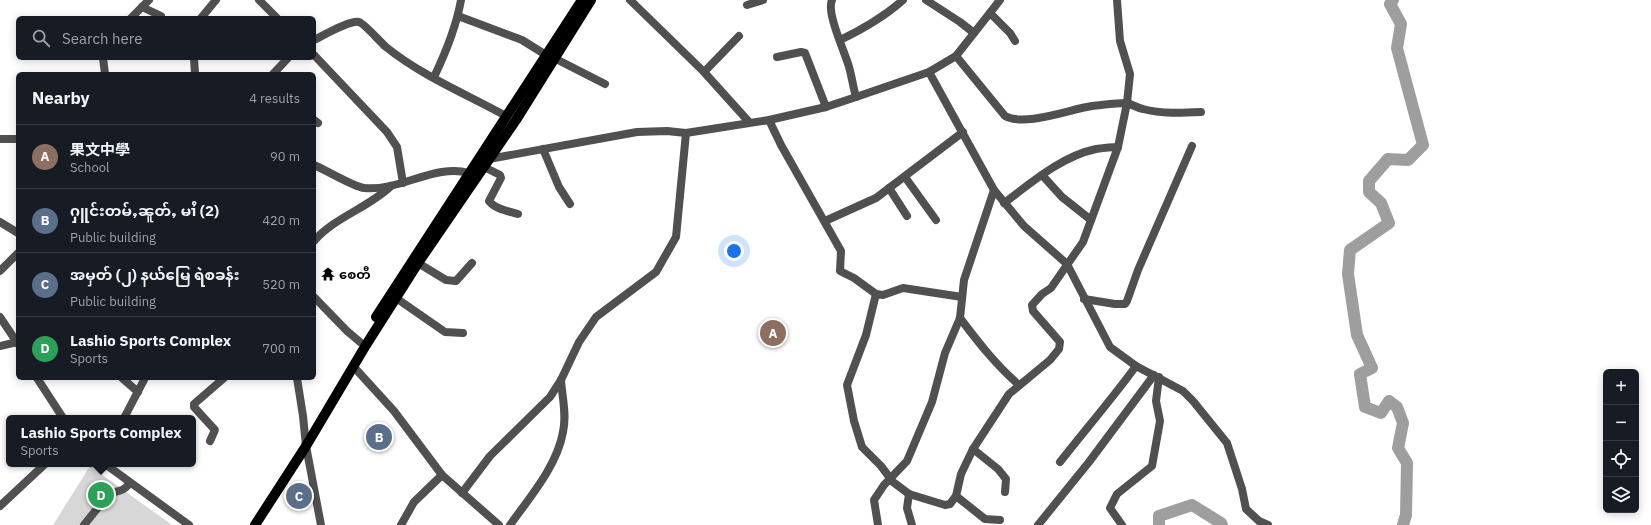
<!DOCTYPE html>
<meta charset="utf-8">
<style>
:root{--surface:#171b24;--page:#20242c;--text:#f1f3f6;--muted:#9ea1a6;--line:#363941;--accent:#858687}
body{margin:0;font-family:"IBM Plex Sans","Noto Sans SC","Noto Sans Myanmar",sans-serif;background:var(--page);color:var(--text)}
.controls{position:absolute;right:12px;bottom:12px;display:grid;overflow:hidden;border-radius:6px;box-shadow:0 2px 10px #0003}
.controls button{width:36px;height:36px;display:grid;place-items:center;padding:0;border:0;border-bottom:1px solid var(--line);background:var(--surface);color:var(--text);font:20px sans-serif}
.you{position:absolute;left:734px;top:251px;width:14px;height:14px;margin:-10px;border:3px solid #fff;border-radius:50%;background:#1a73e8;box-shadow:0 0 0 6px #1a73e833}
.badge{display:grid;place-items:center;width:26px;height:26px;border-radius:50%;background:var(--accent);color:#fff;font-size:13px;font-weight:700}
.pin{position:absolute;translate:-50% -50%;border:2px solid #fff;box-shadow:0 1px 4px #0006}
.popup{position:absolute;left:6px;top:415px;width:190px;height:52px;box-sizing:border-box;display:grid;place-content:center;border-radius:6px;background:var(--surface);filter:drop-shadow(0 1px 3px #0005);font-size:13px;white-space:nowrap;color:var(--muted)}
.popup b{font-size:15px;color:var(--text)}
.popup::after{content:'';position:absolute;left:50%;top:100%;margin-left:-8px;border:8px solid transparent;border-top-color:var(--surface)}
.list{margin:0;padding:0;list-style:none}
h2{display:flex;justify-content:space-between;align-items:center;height:52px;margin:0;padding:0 16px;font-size:17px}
h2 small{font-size:13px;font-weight:400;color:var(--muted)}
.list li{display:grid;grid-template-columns:26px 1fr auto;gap:12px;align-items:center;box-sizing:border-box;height:64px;padding:0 16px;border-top:1px solid var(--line)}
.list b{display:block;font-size:15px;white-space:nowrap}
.list p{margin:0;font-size:13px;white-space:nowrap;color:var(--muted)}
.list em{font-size:13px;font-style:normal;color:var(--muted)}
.icon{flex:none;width:22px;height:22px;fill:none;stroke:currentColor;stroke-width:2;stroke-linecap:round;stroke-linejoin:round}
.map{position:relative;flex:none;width:1651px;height:525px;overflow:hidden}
.search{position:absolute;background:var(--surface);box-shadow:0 2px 10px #0003;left:16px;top:16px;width:300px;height:44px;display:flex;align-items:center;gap:10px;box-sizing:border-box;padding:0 14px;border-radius:6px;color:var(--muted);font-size:15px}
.panel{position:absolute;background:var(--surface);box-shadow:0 2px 10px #0003;left:16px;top:72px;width:300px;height:308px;border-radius:6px}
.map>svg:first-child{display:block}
.green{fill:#d7d7d7}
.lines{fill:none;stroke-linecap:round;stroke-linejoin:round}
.river{stroke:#9e9e9e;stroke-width:12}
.minor{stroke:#505050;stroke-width:8}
.major{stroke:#000;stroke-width:10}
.labels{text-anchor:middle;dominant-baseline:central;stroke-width:3;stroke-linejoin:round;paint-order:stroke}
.poi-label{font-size:13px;font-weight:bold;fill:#000;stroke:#fff;text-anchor:start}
</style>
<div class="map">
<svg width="1651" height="525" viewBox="0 0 1651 525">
<rect width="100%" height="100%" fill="#fff"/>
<polygon class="green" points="90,466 172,525 53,525"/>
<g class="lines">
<g class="river">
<polyline points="1393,0 1390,4 1401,24 1397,48 1423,145 1408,160 1388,159 1369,181 1369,192 1381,203 1389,223 1350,250 1348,274 1357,335 1372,368 1360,374 1365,407 1381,413 1389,401 1397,407 1403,423 1398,448 1407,463 1406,515 1403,525"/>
<polyline points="1159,525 1159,516 1192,505 1221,523 1222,525"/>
</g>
<g class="minor">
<polyline points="259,0 277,18"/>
<polyline points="630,0 704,72 749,122"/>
<path d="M832,0C826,13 845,52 849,67C852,77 853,87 856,97"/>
<polyline points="926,0 960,22 974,33"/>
<polyline points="747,5 763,0"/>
<polyline points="142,7 161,16"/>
<polyline points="990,13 1010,33 1015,41"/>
<polyline points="458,16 522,40 546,55"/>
<polyline points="131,18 149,0"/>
<polyline points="201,18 216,0"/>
<path d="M314,40C324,35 350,20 359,22C365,24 380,42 386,47C422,76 466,94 506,116"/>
<path d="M840,40C863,29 884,17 903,0"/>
<polyline points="314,55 387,132 397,147 403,183"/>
<path d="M956,56L1005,116C1025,127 1070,109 1092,106C1103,105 1115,103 1126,103C1132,104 1137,108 1143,109C1162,114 1182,113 1201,112"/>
<polyline points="777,57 801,52 805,53 826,107"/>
<polyline points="103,58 105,74"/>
<polyline points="194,58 195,74"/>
<polyline points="554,58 605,84"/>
<polyline points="704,72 739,36"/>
<polyline points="929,72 994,190 1024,226 1067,264 1110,347 1136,366 1183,391 1193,401 1227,443 1242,489 1246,509 1259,521 1268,525"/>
<polyline points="273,74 288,58"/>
<path d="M434,77C446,52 456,28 461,0"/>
<polyline points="314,120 318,123"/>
<polyline points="769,120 781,145 841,251 840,271 854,278 876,294"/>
<polyline points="0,139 18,139"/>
<polyline points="543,149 559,187 570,204"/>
<polyline points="489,159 637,132 667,131 686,133 769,120 826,107 856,97 929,72 956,56 1000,0"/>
<path d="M314,165C326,170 354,187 364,188C399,192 436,163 469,173"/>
<path d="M484,167L500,175L501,178L489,201C495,209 508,211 518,214"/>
<polyline points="1042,175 1062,197 1091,220"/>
<polyline points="905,177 936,220"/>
<polyline points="889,188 907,216"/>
<path d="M1004,203C1031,183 1062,156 1096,149C1103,148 1110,147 1118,147"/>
<polyline points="825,221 876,198 963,132"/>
<polyline points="0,222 18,233"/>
<path d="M314,241C335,217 368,208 391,186"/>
<polyline points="418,263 446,280 456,281 472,263"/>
<polyline points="0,271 18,253"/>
<polyline points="314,297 347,331 360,342"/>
<polyline points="962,297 903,288 883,295 876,294 866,335 847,385 854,421 862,447 881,466 893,482 909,494 945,505 950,504 956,496 961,474 973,449 1009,394 1050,360 1059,349 1060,342 1033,311 1032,305 1042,294 1051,288 1083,242 1118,147 1127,103 1130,74 1120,41 1117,0"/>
<polyline points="396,298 445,332 463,333"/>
<polyline points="1084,299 1115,304 1125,304 1127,301 1138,270 1192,146"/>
<polyline points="0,317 18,344"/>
<path d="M960,318C978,342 996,365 1019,385"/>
<polyline points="0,346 17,342"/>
<polyline points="353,366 394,411 442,475 499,525"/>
<polyline points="37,378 63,418"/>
<polyline points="122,378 138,392"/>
<polyline points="297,378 303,416 306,446 321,525"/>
<polyline points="124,418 145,378"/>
<polyline points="210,441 215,430 194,407 194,404 224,378"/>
<polyline points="973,449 998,469 1006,479 1005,492"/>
<path d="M1060,462C1085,430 1112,399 1136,366"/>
<polyline points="105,464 189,525"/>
<polyline points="462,493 490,456 550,397 561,380 579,342 596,317 656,272 676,237 686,133"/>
<polyline points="909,494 907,508 912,525"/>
<polyline points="956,496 985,519 1000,520"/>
<polyline points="0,506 45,464"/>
<path d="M84,525L108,495C118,489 121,494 130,483"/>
<polyline points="401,525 414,502 442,475"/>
<path d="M510,525C530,497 557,466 563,432C567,415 562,396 561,380"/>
<polyline points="878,525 874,500 884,485 907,461 932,402 945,353 960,318 964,280 994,190"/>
<polyline points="1038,525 1089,462 1154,375"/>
<polyline points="1122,525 1110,508 1117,494 1152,466 1160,421 1156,401 1159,377"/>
</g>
<g class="major">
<polyline points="376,317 582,0"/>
<polyline points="255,525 306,446 366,345 418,263 516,120 591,0"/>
</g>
</g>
<defs>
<g id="temple-bare" transform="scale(1.08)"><path d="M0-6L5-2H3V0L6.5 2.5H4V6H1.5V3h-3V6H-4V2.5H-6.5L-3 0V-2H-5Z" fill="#000" stroke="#fff" stroke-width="2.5" paint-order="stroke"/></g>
</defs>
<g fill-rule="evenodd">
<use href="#temple-bare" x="328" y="274"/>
</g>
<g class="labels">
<g class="poi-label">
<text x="339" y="274">စေတီ</text>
</g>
</g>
</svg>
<div class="controls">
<button>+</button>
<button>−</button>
<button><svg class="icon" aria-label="locate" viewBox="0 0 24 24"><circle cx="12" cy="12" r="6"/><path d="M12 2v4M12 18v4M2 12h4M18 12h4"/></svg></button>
<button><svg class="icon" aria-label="layers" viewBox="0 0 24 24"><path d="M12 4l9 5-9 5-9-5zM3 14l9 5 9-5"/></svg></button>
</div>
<div class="you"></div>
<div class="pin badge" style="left:773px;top:333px;background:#8d6e63">A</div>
<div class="pin badge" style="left:379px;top:437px;background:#5c6f8a">B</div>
<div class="pin badge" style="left:299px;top:496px;background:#5c6f8a">C</div>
<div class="pin badge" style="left:101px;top:495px;background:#2e9e5b">D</div>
<div class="popup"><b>Lashio Sports Complex</b>Sports</div>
<div class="search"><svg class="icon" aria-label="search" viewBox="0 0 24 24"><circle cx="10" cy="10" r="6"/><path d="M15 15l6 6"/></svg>Search here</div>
<section class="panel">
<h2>Nearby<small>4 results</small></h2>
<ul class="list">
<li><span class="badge" style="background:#8d6e63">A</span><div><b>果文中學</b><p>School</p></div><em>90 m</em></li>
<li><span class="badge" style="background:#5c6f8a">B</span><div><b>ႁူင်းတမ်ႇၼူတ်ႇ မၢႆ (2)</b><p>Public building</p></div><em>420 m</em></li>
<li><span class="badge" style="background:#5c6f8a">C</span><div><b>အမှတ် (၂) နယ်မြေ ရဲစခန်း</b><p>Public building</p></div><em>520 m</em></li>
<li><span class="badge" style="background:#2e9e5b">D</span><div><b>Lashio Sports Complex</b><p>Sports</p></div><em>700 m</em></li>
</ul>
</section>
</div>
